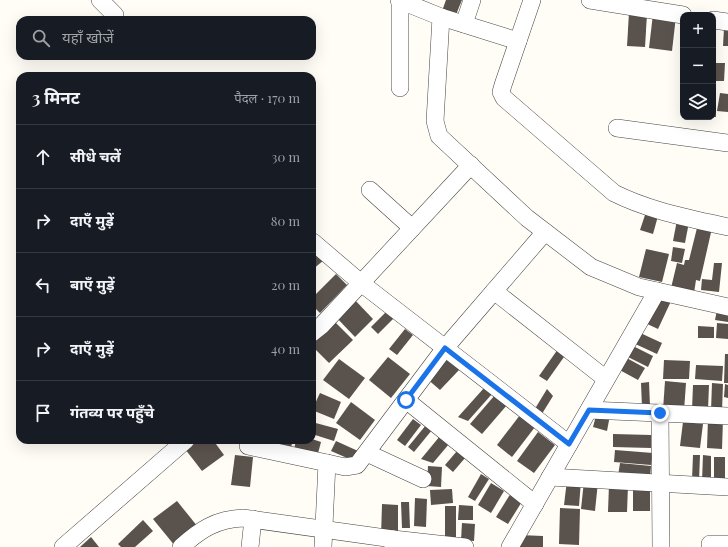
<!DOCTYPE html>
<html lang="hi">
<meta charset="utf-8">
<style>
:root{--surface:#171b24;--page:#20242c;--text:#f1f3f6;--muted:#9ea1a6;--line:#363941}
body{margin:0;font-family:"Playfair Display","Noto Sans Devanagari",serif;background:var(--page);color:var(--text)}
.controls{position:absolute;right:12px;top:12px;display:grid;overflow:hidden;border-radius:8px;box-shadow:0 4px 16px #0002}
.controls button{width:36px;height:36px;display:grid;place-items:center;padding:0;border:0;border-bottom:1px solid var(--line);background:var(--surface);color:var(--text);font:20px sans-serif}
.stop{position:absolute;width:12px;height:12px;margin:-9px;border:3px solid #1a73e8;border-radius:50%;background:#fff}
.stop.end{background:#1a73e8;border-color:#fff;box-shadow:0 1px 4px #0008}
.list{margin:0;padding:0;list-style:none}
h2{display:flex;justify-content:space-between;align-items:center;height:52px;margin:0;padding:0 16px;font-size:17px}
h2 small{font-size:13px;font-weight:400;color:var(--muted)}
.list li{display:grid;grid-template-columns:26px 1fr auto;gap:12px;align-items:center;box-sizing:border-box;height:64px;padding:0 16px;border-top:1px solid var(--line)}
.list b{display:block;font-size:15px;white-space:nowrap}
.list em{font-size:13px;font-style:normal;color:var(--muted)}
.icon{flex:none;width:22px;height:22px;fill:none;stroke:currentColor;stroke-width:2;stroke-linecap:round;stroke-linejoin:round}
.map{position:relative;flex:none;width:728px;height:547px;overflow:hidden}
.search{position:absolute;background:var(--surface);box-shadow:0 4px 16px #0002;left:16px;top:16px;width:300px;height:44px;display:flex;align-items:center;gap:10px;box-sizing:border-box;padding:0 14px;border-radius:12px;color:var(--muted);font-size:15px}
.panel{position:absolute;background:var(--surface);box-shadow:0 4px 16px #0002;left:16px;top:72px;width:300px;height:372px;border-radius:12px}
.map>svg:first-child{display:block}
.building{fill:#5a524d}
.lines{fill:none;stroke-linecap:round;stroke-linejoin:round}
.minor-casing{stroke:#444;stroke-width:18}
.minor{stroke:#fff;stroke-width:17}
.route{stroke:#1a73e8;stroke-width:5}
</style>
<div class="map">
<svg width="728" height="547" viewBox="0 0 728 547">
<rect width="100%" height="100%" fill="#fffdf5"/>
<g class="building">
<polygon points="446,0 462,0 455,17 442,11"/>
<polygon points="629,13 647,14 645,47 627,46"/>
<polygon points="653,14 676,16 672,51 649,48"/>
<polygon points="724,28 728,28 728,46 723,46"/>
<polygon points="714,63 725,63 724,81 713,81"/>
<polygon points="720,93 728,94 728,112 717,111"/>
<polygon points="713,102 715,102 716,117 713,117"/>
<polygon points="646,212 658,216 653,234 640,230"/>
<polygon points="677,220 689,222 685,243 673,241"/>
<polygon points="698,224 712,228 700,281 696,280 694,293 671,288 677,263 684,265 685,260 689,260"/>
<polygon points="312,246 324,260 312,270"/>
<polygon points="673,247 685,249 682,263 671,261"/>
<polygon points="646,249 669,254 662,282 639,277"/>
<polygon points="714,263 722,263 719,292 701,290 702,279 712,280"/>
<polygon points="336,274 347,285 320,313 312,305 312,298"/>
<polygon points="658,293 672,299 658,329 643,322"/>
<polygon points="353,298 373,319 355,337 335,316"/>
<polygon points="717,310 728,312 728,322 715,320"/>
<polygon points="387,311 394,318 378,334 371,327"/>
<polygon points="333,320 353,340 329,363 312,346 312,341"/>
<polygon points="717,323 728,324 728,339 716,338"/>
<polygon points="698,326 714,327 714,338 698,338"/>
<polygon points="405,329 413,335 397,355 389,349"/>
<polygon points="636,331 662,343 657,354 631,342"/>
<polygon points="629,344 653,356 648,367 624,355"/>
<polygon points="558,349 564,357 547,381 539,376"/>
<polygon points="725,354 728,354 728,383 724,383"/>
<polygon points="623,356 645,368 638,380 616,368"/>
<polygon points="388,357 410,374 391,398 369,380"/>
<polygon points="444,357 459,370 440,390 425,377"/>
<polygon points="339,359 365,378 349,399 323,380"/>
<polygon points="664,360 690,361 689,379 663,379"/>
<polygon points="696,365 723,366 722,381 695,379"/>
<polygon points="665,381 686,383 684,411 663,410"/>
<polygon points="649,382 650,406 642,407 641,383"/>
<polygon points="712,383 723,384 722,411 711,411"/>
<polygon points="725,384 728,385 728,398 724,397"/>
<polygon points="693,385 709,385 708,410 692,410"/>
<polygon points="484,388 492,394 468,421 458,417"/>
<polygon points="547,389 553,396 540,417 533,412"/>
<polygon points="320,393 341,402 334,419 312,410"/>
<polygon points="495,395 507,405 482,434 470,424"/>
<polygon points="351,402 375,420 360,440 336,423"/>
<polygon points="597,412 610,415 607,431 593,427"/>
<polygon points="520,415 535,427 512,457 497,445"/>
<polygon points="413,419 421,425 405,446 397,440"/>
<polygon points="708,419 723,419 722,449 707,448"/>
<polygon points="312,422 338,429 334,441 312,434"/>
<polygon points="683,422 703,424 700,448 680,446"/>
<polygon points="426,425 432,430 414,452 408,447"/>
<polygon points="538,432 555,445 534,473 517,461"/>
<polygon points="613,434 651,435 651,448 613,447"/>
<polygon points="440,436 449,444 433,463 421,459"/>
<polygon points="312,439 321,442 317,457 294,450 296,440"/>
<polygon points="190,440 213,440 224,455 202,471 182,445"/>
<polygon points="272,440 293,440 290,451 271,446"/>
<polygon points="336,441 358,451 354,461 331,451"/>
<polygon points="615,450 653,453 651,465 614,462"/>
<polygon points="457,451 465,458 453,472 445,465"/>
<polygon points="235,455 253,457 250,487 231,485"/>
<polygon points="693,455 700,455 699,481 692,480"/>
<polygon points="703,455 711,456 711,481 702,481"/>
<rect x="714" y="457" width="11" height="25"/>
<polygon points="620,463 651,466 650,479 618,476"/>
<polygon points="428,466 442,467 441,487 427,486"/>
<polygon points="481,474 489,479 475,501 468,497"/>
<polygon points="567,480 581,481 579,506 564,505"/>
<polygon points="584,481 598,482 595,511 581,509"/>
<polygon points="491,483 504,491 491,513 478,505"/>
<polygon points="609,485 628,486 627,512 608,512"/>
<rect x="633" y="487" width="17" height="24"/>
<polygon points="452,489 453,503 431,505 430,490"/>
<polygon points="511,493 523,500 508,524 496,517"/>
<polygon points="415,498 427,499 426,527 414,526"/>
<polygon points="177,501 198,527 175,546 153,519"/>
<polygon points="401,502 409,502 410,528 402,528"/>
<polygon points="382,504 398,505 398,538 381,537"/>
<polygon points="459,505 473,506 473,520 458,520"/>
<polygon points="445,506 456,506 456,539 445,538"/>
<polygon points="560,508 580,509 579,545 559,544"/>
<polygon points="143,520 153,531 135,547 121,547 118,544"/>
<polygon points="462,523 475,524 474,541 461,540"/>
<polygon points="519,535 543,536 543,547 518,547"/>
<polygon points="91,537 99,547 80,547"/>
</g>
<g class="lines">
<g class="minor-casing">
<g id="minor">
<polyline points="100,0 115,15"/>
<polyline points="399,0 441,17 435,121 439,136 527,218 591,267 639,287 728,307"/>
<polyline points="400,0 400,88"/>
<path d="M532,0L503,85L501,92L504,98L614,193C650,211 689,218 728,227"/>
<polyline points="590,0 683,15"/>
<polyline points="441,17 518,41"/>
<polyline points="713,20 728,22"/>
<polyline points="464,24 472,0"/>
<polyline points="617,128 728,143"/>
<polyline points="370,190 412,228"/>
<polyline points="313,242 361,283 569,444"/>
<polyline points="494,291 606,379"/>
<polyline points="312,333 322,325 471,165"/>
<polyline points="406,400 535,504"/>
<polyline points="589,410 728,416"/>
<polyline points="660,413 661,547"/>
<polyline points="248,446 327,463 323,547"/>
<polyline points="367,453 423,479"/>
<polyline points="327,463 345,467 357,465 445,348 545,232"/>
<polyline points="550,477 728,487"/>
<polyline points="710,544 728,544"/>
<polyline points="63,547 186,440"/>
<path d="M181,547C200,530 216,519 243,518L393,539"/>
<polyline points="250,547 253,519"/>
<polyline points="393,547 393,539 465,547"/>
<polyline points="510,547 657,291"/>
</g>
</g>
<use href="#minor" class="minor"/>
</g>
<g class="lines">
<polyline class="route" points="406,400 445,348 569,444 589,410 660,413"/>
</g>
</svg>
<div class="controls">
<button>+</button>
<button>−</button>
<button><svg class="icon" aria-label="layers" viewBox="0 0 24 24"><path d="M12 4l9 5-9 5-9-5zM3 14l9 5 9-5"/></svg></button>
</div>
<div class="stop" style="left:406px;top:400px"></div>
<div class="stop end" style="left:660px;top:413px"></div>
<div class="search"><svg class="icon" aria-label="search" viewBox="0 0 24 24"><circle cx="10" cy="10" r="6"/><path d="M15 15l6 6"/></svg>यहाँ खोजें</div>
<section class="panel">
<h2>3 मिनट<small>पैदल · 170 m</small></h2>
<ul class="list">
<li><svg class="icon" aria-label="ahead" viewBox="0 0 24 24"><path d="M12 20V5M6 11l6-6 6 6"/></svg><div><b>सीधे चलें</b></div><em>30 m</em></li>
<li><svg class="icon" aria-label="right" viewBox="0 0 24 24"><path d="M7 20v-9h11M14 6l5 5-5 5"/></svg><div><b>दाएँ मुड़ें</b></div><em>80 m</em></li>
<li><svg class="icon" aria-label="left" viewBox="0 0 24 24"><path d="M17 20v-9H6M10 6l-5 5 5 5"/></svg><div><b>बाएँ मुड़ें</b></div><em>20 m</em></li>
<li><svg class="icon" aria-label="right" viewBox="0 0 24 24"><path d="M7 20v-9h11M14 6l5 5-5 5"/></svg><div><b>दाएँ मुड़ें</b></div><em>40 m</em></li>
<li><svg class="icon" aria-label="arrive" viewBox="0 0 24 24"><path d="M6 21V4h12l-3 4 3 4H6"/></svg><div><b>गंतव्य पर पहुँचे</b></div></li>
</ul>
</section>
</div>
